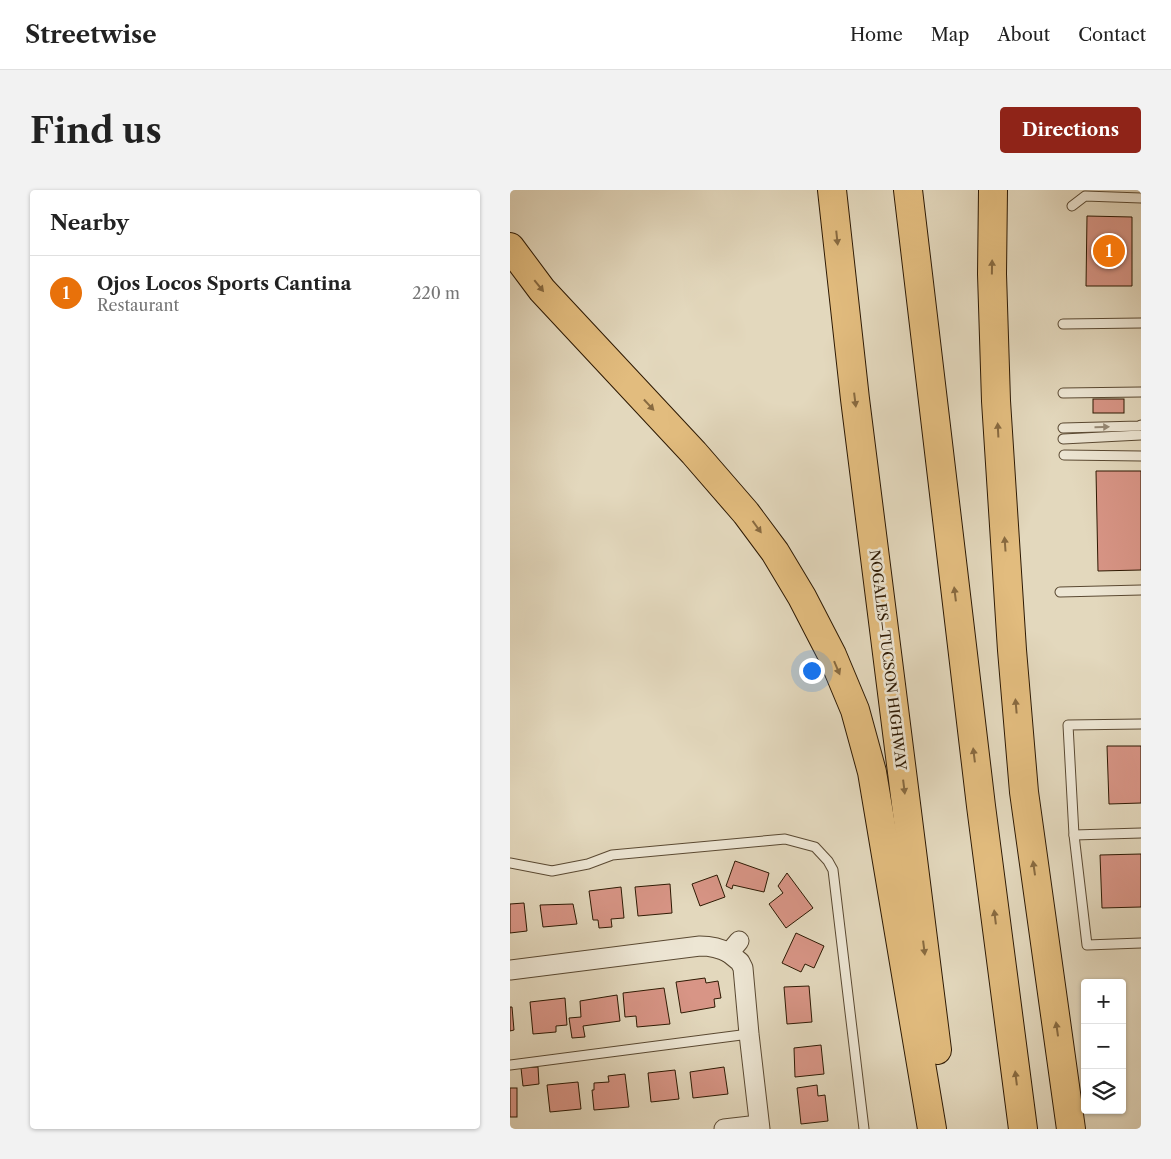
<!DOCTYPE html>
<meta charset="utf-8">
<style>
:root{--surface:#fff;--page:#f2f2f2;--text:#222;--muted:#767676;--line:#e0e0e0;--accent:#8f2418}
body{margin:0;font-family:"Libre Caslon Text",serif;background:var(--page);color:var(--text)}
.controls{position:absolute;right:15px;bottom:15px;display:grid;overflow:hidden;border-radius:5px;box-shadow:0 1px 4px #0004}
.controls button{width:45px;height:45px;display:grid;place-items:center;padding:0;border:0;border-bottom:1px solid var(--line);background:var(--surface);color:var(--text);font:25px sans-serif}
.you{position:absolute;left:301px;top:480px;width:18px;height:18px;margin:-12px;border:4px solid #fff;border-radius:50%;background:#1a73e8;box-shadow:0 0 0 8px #1a73e833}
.badge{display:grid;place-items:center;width:32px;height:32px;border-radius:50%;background:var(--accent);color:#fff;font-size:16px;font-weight:700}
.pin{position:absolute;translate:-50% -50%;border:2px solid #fff;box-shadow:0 1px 5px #0006}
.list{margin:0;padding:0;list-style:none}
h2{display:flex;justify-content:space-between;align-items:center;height:65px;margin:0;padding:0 20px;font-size:21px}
h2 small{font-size:16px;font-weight:400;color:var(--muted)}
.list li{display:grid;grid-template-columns:32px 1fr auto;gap:15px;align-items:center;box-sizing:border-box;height:75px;padding:0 20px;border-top:1px solid var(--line)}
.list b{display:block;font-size:19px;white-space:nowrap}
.list p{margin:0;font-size:16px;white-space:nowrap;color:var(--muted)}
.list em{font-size:16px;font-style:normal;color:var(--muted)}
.icon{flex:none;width:28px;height:28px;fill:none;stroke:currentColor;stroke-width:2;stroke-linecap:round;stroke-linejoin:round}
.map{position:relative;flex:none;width:631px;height:939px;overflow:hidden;border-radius:5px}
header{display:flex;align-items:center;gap:30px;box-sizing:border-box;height:70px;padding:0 25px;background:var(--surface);border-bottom:1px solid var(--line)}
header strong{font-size:24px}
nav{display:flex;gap:28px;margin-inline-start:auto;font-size:18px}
.intro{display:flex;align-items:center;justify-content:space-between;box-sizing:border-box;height:120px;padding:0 30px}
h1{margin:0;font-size:35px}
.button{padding:12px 22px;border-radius:5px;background:var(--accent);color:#fff;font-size:18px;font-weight:700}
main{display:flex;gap:30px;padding:0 30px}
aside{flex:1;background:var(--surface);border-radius:5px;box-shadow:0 1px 4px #0004}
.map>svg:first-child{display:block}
.building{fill:#d89586;stroke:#2d1903}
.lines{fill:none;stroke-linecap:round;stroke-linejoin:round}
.service-casing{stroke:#5a4932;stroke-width:11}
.minor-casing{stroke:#5a4932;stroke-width:21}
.primary-casing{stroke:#2d1903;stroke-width:30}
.motorway-casing{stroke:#2d1903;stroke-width:30}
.service{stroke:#ede6d4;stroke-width:9}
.minor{stroke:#ede6d4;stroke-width:19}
.primary{stroke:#e2bc7e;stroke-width:28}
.motorway{stroke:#e2bc7e;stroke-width:28}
.oneway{fill:#886a40}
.oneway2{fill:#978a76}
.labels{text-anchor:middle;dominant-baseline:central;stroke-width:5;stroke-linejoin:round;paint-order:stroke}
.street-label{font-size:14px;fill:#2d1903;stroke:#ede6d4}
</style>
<header>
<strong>Streetwise</strong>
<nav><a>Home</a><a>Map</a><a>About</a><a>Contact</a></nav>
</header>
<div class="intro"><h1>Find us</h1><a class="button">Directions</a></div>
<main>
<aside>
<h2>Nearby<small></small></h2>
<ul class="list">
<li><span class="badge" style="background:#e8710a">1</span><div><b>Ojos Locos Sports Cantina</b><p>Restaurant</p></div><em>220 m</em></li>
</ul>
</aside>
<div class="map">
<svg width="631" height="939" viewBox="0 0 631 939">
<rect width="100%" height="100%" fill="#e3d8bd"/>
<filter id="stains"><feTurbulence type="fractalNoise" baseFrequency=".004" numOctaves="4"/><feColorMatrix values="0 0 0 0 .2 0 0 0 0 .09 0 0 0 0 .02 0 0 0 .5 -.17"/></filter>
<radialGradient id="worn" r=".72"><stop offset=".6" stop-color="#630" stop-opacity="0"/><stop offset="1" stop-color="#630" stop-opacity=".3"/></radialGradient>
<g class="building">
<polygon points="577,26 622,27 622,96 576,96"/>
<rect x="583" y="209" width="31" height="14"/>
<polygon points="586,281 631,281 631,380 588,381"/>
<polygon points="597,556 631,556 631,613 599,614"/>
<polygon points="631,664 631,717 592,718 590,665"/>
<polygon points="225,671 259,683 254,702 223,695 222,699 216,696"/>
<polygon points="277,683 303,718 276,738 259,714 273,703 268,696"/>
<polygon points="207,685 215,707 190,716 182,694"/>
<polygon points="160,694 162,723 128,726 125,697"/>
<polygon points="111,697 114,728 101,729 102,737 89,738 88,730 83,730 79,701"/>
<polygon points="14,713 17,741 0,743 0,714"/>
<polygon points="63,714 67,734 33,737 30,715"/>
<polygon points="286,743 314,756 304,778 295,774 291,782 272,773"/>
<polygon points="195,788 196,793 208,791 211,808 204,809 205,817 171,823 166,792"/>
<polygon points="299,796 302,832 277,834 274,797"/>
<polygon points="154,798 160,834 127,837 126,826 115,827 113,803"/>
<polygon points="107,805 110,831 73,836 75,847 62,848 59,828 71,827 70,811"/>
<polygon points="55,808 57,835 46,836 46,842 23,844 20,812"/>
<polygon points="0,817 2,817 4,840 0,841"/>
<polygon points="311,855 314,884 285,887 284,858"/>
<polygon points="28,877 29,894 13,896 11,878"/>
<polygon points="214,877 218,904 183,908 180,882"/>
<polygon points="165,880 169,909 141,912 138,883"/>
<polygon points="115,884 119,917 84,920 82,900 84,900 84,893 99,892 98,886"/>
<polygon points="68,892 71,919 40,922 37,895"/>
<polygon points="307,895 308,906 315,905 318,931 291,934 287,898"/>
<rect x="0" y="898" width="7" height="29"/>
</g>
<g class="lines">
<g class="service-casing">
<g id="service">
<polyline points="562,16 575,6 631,8"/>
<polyline points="553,134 631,133"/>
<polyline points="553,203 631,202"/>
<polyline points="553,238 629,236 631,235"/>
<polyline points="553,249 631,245"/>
<polyline points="554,265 631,266"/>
<polyline points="550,402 631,400"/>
<polyline points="631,534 558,535 564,645 577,755 631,753"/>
<polyline points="564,645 631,643"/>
<polyline points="0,673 42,681 78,674 102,665 275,649 305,657 318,671 323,680 354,939"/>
<polyline points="0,875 239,844"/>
</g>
</g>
<g class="minor-casing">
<g id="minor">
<polyline points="229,751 219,763 230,772 233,778 239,844 250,939"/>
<path d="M0,780L190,756C201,756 210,758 219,763"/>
<polyline points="214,939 249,935"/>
</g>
</g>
<g class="primary-casing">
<polyline id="primary" points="483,0 482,84 486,211 502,460 514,602 561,939"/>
</g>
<g class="motorway-casing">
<g id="motorway">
<polyline points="322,0 345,209 427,860"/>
<polyline points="398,0 471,616 513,939"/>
<polyline points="0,57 32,100 184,263 236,323 265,362 292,407 322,465 345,520 362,582 422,939"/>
</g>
</g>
<use href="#service" class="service"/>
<use href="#minor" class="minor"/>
<use href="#primary" class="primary"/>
<use href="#motorway" class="motorway"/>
</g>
<defs><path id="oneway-solid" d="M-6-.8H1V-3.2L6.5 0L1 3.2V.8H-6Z" transform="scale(1.25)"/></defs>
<g class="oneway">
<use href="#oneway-solid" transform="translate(327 48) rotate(84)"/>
<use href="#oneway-solid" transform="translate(482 77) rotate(-89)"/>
<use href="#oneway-solid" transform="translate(29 96) rotate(51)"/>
<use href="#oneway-solid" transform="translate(345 210) rotate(83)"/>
<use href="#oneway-solid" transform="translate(139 215) rotate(47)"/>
<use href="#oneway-solid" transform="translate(488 240) rotate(-93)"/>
<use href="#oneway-solid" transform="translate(247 337) rotate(54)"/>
<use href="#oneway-solid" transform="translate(495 354) rotate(-94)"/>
<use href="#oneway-solid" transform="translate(445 404) rotate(-97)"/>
<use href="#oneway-solid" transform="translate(327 478) rotate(67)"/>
<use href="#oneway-solid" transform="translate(506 516) rotate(-95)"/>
<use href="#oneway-solid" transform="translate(464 565) rotate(-97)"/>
<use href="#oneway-solid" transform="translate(394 597) rotate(83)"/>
<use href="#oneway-solid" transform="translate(524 678) rotate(-98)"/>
<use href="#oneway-solid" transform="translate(485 727) rotate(-97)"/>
<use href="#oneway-solid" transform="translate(414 758) rotate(83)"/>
<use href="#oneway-solid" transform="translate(547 839) rotate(-98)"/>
<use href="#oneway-solid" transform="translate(506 888) rotate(-97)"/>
</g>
<use class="oneway2" href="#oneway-solid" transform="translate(592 237) rotate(-1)"/>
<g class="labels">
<g class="street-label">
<text transform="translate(378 470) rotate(83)">NOGALES–TUCSON HIGHWAY</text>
</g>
</g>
<rect width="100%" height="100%" filter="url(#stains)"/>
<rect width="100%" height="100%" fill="url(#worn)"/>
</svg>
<div class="controls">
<button>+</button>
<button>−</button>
<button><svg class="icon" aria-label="layers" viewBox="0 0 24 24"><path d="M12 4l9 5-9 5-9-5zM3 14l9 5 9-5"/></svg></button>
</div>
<div class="you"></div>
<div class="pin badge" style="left:599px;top:61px;background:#e8710a">1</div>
</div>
</main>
